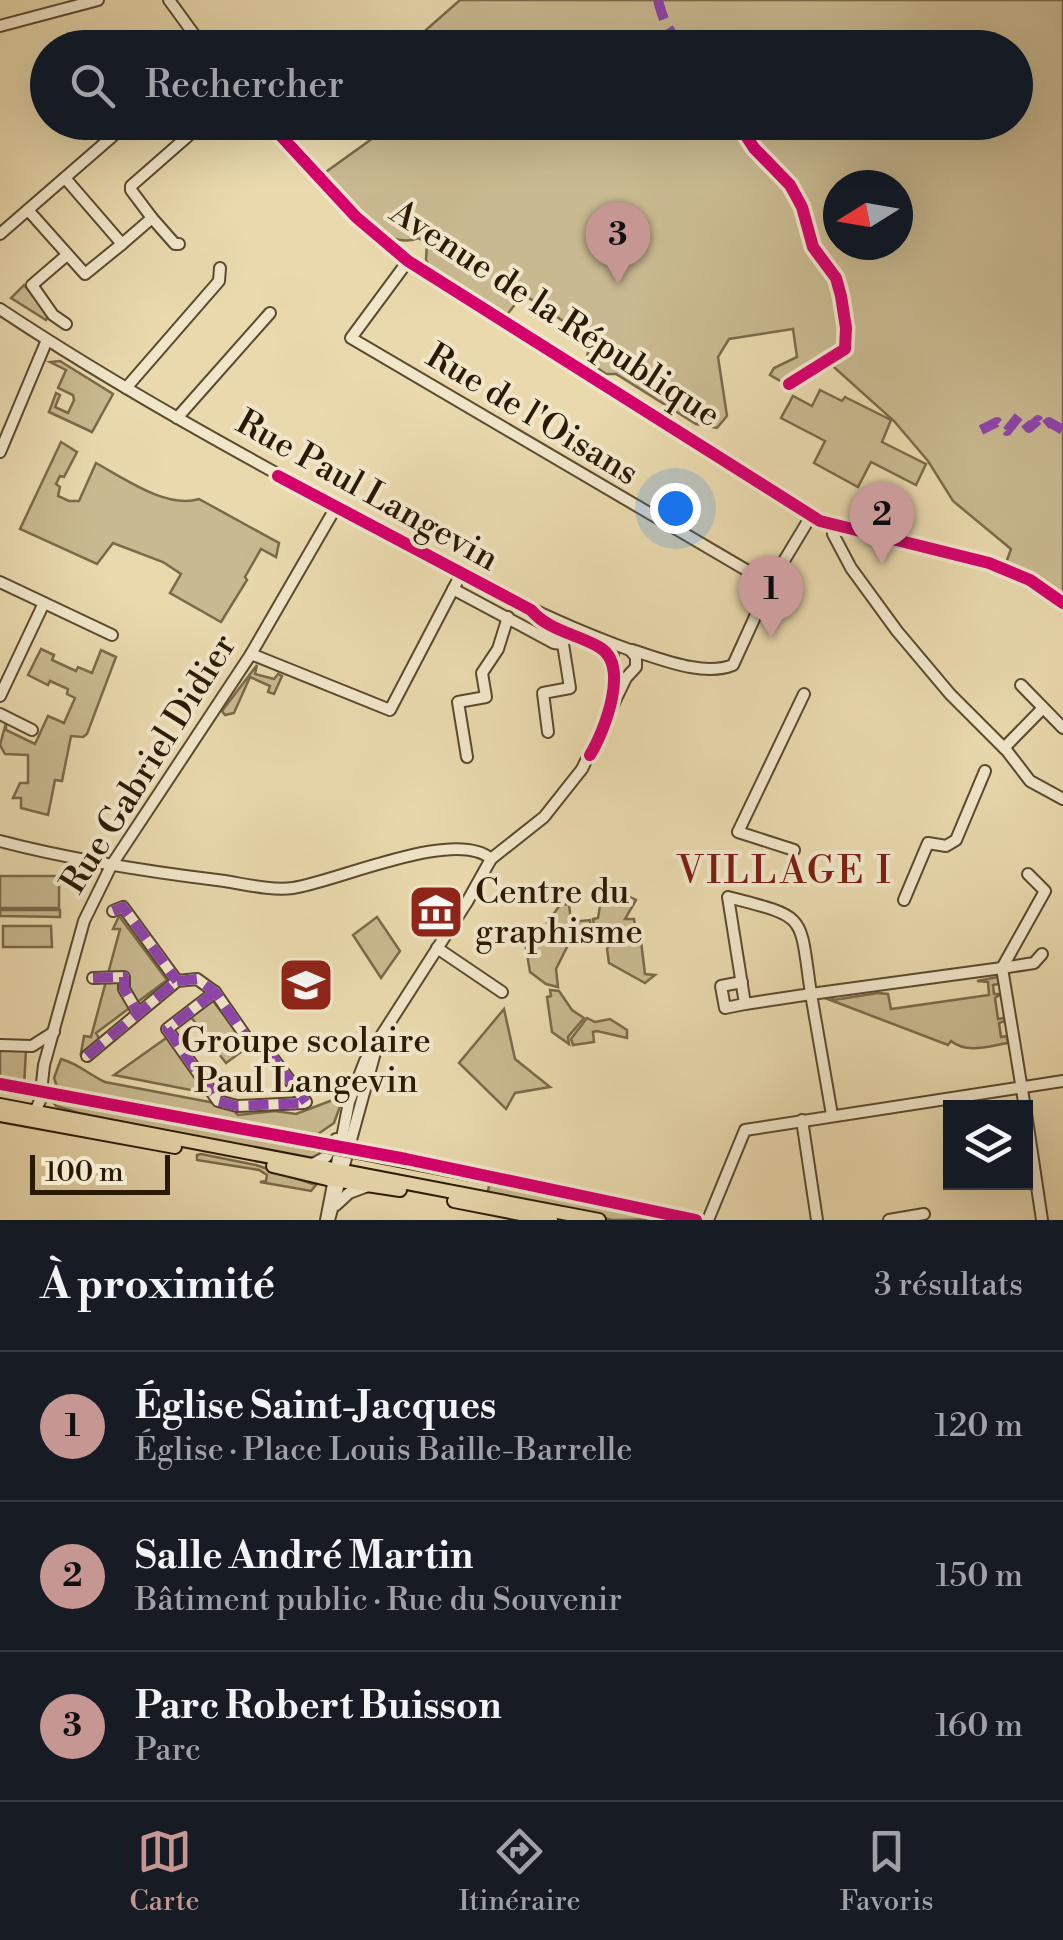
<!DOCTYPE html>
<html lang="fr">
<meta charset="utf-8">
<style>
:root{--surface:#171b24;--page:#242831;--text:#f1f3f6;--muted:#9ea1a6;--line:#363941;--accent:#c59692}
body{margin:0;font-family:"Libre Bodoni",serif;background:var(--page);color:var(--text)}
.controls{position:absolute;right:30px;bottom:30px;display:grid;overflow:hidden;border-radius:0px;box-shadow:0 10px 40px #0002}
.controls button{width:90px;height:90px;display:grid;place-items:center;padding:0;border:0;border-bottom:2px solid var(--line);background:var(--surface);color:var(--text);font:50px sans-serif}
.compass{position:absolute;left:823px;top:170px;width:90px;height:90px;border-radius:50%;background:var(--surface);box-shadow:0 10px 40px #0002;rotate:259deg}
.scale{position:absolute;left:30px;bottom:25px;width:140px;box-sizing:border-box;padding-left:10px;border:5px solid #2b1a03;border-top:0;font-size:28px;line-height:35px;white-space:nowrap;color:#2b1a03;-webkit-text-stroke:8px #f1e6ca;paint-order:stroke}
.you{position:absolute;left:675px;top:508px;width:35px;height:35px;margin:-25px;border:8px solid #fff;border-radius:50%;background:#1a73e8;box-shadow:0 0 0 15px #1a73e833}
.badge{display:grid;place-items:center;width:65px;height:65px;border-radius:50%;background:var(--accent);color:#111;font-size:32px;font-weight:700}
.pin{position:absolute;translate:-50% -82px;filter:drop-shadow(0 2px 5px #0008)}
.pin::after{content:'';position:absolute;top:52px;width:35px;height:30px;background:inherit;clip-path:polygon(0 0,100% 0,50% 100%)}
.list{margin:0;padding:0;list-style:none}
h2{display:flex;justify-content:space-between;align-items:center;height:130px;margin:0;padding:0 40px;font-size:42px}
h2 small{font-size:32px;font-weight:400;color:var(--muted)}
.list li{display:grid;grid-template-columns:65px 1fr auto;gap:30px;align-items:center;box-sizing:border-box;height:150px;padding:0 40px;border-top:2px solid var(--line)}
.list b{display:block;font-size:38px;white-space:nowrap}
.list p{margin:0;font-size:32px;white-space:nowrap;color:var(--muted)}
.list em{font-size:32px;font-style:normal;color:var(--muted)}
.icon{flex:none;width:55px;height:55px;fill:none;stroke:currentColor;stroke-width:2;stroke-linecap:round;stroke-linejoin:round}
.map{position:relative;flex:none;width:1063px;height:1220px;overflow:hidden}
.search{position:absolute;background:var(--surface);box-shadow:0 10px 40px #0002;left:30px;right:30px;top:30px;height:110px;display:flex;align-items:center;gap:25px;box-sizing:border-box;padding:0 35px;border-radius:55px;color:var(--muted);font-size:38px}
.sheet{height:580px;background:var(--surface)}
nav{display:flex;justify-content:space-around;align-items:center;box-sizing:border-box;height:140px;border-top:2px solid var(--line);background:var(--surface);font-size:28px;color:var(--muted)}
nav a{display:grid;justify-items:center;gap:5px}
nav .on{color:var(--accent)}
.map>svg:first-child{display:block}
.green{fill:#c9b990;stroke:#7a6a4a;stroke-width:2.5;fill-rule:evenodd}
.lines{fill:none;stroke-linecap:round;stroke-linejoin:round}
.minor-casing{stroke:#5a4a2e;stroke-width:14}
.major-casing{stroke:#2b1a03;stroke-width:16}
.minor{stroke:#f1e6ca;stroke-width:10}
.major{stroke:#e9d9ad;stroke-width:12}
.tram{stroke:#2b1a03;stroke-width:2.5}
.quiet{stroke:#8e44ad;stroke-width:10;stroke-dasharray:20 10;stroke-linecap:butt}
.cycleway-casing{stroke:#f1e6ca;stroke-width:19}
.cycleway{stroke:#d6006c;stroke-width:12}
.labels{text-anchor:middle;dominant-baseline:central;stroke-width:8;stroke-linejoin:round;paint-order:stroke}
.street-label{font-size:35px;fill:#2b1a03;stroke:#f1e6ca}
.poi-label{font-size:35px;fill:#2b1a03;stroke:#f1e6ca;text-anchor:start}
.neighbourhood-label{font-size:38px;letter-spacing:2.5px;fill:#7a1f14;stroke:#f1e6ca}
</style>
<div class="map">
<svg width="1063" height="1220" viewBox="0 0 1063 1220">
<rect width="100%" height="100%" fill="#e9d9ad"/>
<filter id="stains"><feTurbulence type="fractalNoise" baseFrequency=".002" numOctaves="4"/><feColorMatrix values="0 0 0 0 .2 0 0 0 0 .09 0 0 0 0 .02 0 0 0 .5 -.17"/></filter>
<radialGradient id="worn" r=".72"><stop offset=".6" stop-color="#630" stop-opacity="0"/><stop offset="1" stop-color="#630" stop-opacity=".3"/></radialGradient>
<g class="green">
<path d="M460,0H1063V598L1006,563L1011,549L953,501L928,461L894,421L825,359L784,383L770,375L774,368L797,357L793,329L729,339L718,357L727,416L717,428L696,424L616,374H606L586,360L591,340L523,294L506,316L430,269L426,260L427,243L418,238C385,253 342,197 323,174L394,123L1016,122V48L424,47L418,37ZM838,185H898V245H838Z"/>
<polygon points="24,285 49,315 46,320 11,298"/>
<polygon points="60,361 113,394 92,432 49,412 56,393 60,395 55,407 68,413 74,400 73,395 58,388 66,370 50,362"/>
<polygon points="820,390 842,401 845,397 891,420 882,442 926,464 916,485 871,462 858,487 814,463 825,441 781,418 793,396 812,406"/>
<path d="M61,442L77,452L64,477L60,476L56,484L60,487L58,496L69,501H79L96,463C125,479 167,509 199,499L279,543L276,557L261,549L245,577L247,580L221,622L170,593L181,574L163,562L113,543L97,564L20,529Z"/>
<polygon points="41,649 54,655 52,660 76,671 78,667 92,673 101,650 116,657 87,734 83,737 71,736 62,781 55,780 48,815 21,808 21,798 13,798 20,783 28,783 28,755 5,754 0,745 6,723 6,730 35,744 48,716 64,723 75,698 67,694 68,689 50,681 48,685 28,675"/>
<polygon points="257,665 255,674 274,679 278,674 282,676 274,694 268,692 270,686 250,677 234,713 225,715 222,711"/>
<rect x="0" y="876" width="59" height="32"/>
<polygon points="608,886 636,900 625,919 634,919 636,934 640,933 645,974 655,975 645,983 609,963 607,949 614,936 595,931 593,919 598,918 600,906 607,905 605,888"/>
<polygon points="569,904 571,922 590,920 592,934 570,941 547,923 560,905"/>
<polygon points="0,910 60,910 60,917 0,916"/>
<polygon points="119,916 167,980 96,1033 100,1040 81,1053 84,1036 91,1037 120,929 113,929"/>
<polygon points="377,917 400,951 381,978 353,935"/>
<polygon points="3,926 51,926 52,947 3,947"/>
<polygon points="532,933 545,940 551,933 567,947 556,969 558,987 546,984 530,972 525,942"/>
<path d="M998,977L999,984L993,985L994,994H1001L995,998L998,1019L1004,1018L1005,1021L999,1023L1001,1037L1007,1036L1008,1043C989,1046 967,1054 951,1041L948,1045L825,998L824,995L831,994L833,1000L878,993L888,994L891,1009L989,995L988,982L977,981Z"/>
<polygon points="550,990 559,991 572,1010 584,1018 568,1037 569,1044 552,1032 547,997 551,996"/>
<polygon points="213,1001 242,1039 236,1045 241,1052 226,1063 191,1017"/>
<polygon points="504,1009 515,1059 550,1087 515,1093 506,1109 459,1063"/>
<polygon points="587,1018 595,1022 610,1019 627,1030 627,1038 597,1031 593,1032 594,1042 573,1045 571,1039"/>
<polygon points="169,1036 211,1094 114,1075"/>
<polygon points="26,1050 24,1086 0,1082 0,1051"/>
<path d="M61,1059C79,1064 88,1074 105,1082L241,1108L236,1113L238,1115L275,1111L296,1114L338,1098L342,1101L334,1123L308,1141L59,1093L54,1078Z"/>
<polygon points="48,1096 321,1149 318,1159 310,1160 79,1113 56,1106"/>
<polygon points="201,1154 256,1165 316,1185 311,1191 260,1182 266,1181 267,1175 259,1170 197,1160 197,1155"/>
<polygon points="490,1182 677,1219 613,1220 487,1195"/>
</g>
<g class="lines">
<g class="minor-casing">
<g id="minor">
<polyline points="169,0 204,48"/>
<polyline points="0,26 98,0"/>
<polyline points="268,122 356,217 408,261 820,521 989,563 1030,580 1063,603"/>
<polyline points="65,178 122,244 152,218 131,190 131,186 204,122"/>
<polyline points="28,210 85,274 122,244"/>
<polyline points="152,218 175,244 179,244"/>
<polyline points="0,234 129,122"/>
<polyline points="408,261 351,338 770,584"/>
<path d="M0,309C119,388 244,456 369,524C455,571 538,617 630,650L636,657V667L626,678L582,769L544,817L491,859L467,902L365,1061L349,1102L326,1220"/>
<polyline points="66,324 53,315 32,285 67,255"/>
<polyline points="126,388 219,281 220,268"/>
<polyline points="177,418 270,313"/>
<polyline points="0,452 47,340"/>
<polyline points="834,525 833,534 851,568 897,631 950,694 1007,751 1030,781 1063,799"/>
<polyline points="0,582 112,635"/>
<polyline points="453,589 554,643 563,644"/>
<path d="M535,614C557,632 596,639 611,660"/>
<path d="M632,650C661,659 704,677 733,665L770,584L811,516"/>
<polyline points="251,654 390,710 461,574"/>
<polyline points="1021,685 1063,728"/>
<polyline points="0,696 44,603"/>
<polyline points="611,702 613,655"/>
<polyline points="0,714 32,730"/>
<polyline points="548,732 543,693 570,688 563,644"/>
<polyline points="1004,748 1043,708"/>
<polyline points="467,757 458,702 486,697 482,673 498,649 508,617"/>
<path d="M0,841C72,860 144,871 217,880C241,883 269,891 293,888C336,882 456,827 491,859"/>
<polyline points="794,850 738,832 804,694"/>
<polyline points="904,900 928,843 946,846 956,840 985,771"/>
<polyline points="113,911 123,907 177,981"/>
<polyline points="437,948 502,992"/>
<polyline points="1002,968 1045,891 1028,874"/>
<polyline points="1002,968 1034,963 1042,954"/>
<polyline points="93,978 124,977 124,989 138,1013"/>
<polyline points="177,981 197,979 215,992 251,1044 266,1049 306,1102"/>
<polyline points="742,982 721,986 725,1008 745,1004"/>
<polyline points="215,992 167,1029 218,1101 237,1106 304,1103"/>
<polyline points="0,1045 32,1046 54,1032"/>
<polyline points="87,1056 177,981"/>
<polyline points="29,1113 35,1111 40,1101 44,1065 84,921 111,866 251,654 336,507"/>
<polyline points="1026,1113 1042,1220"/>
<path d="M832,1115L811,994L745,1004L728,897C809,918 799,913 811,994L1002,968L1025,1108"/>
<polyline points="802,1120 817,1220"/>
<polyline points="311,1165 326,1157 336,1139"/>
<polyline points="336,1205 349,1193 368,1186"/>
<polyline points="329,1220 376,1049"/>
<polyline points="708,1220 745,1130 1063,1081"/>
<polyline points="889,1220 924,1214"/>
</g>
</g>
<g class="major-casing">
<g id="major">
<polyline points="0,1105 599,1220"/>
<polyline points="0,1115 175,1147"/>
<polyline points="273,1166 327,1179 400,1190"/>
<polyline points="454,1201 551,1220"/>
</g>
</g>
<use href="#minor" class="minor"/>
<use href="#major" class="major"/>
<polyline class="tram" points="0,1089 672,1220"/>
<g class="quiet">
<path d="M658,0C662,16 668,35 684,43C692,47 702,45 709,48"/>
<polyline points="981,430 997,422 1007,431 1019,416 1029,428 1038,420 1043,427 1049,422 1063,430"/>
<polyline points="113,911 123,907 177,981"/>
<polyline points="93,978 124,977 124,989 138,1013"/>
<polyline points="177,981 197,979 215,992 251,1044 266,1049 306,1102"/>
<polyline points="215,992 167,1029 218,1101 237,1106 304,1103"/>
<polyline points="87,1056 177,981"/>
</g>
<g class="cycleway-casing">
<g id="cycleway">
<polyline points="268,122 356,217 408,261 820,521 989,563 1030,580 1063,603"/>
<polyline points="737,122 754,148 790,185 802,207 813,247 836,278 841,296 846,328 845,349 789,384"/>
<path d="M278,476L531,610C549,631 577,634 599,647C631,665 604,732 590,755"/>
<polyline points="0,1084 406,1159 696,1220"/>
</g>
</g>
<use href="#cycleway" class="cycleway"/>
</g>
<defs>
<g id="museum-square" transform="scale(2.875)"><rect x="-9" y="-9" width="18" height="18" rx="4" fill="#8f2418" stroke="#f1e6ca"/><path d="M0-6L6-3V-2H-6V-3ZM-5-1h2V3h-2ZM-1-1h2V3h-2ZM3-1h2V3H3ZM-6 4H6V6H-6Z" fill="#fff"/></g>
<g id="school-square" transform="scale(2.875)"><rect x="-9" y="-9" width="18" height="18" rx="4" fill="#8f2418" stroke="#f1e6ca"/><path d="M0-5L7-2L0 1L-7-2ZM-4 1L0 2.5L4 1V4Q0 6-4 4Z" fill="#fff"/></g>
</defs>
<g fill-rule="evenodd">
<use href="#museum-square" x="436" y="912"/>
<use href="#school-square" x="306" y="985"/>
</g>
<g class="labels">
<g class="street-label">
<text transform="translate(555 314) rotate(33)">Avenue de la République</text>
<text transform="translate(532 415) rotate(31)">Rue de l'Oisans</text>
<text transform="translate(367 491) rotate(29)">Rue Paul Langevin</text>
<text transform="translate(149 764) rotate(-58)">Rue Gabriel Didier</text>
</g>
<g class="poi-label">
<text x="475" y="892">Centre du<tspan x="475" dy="40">graphisme</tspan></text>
<text x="306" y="1041" text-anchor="middle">Groupe scolaire<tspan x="306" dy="40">Paul Langevin</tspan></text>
</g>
<g class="neighbourhood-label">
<text x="785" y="871">VILLAGE I</text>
</g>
</g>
<rect width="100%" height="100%" filter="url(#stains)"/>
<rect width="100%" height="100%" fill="url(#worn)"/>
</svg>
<div class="controls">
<button><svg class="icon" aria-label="layers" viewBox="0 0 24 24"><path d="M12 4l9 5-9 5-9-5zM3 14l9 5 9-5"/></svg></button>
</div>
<svg class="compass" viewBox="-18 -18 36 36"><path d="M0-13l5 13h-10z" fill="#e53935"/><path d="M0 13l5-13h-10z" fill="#9ea1a6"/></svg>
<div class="scale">100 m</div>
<div class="you"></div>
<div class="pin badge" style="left:771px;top:638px">1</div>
<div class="pin badge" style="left:882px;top:564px">2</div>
<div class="pin badge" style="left:618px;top:284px">3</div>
<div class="search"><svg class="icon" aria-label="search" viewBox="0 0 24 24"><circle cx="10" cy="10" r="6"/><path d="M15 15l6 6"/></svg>Rechercher</div>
</div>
<section class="sheet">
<h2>À proximité<small>3 résultats</small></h2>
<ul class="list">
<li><span class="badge">1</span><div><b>Église Saint-Jacques</b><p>Église · Place Louis Baille-Barrelle</p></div><em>120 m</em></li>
<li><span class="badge">2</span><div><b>Salle André Martin</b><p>Bâtiment public · Rue du Souvenir</p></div><em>150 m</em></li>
<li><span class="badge">3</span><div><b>Parc Robert Buisson</b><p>Parc</p></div><em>160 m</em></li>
</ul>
</section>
<nav>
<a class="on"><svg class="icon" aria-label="map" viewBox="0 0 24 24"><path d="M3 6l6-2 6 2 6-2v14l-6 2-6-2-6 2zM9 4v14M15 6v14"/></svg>Carte</a>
<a><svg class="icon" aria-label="directions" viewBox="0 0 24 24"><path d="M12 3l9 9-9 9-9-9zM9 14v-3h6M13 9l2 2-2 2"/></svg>Itinéraire</a>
<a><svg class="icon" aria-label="saved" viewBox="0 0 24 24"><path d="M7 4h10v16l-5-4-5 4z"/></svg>Favoris</a>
</nav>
